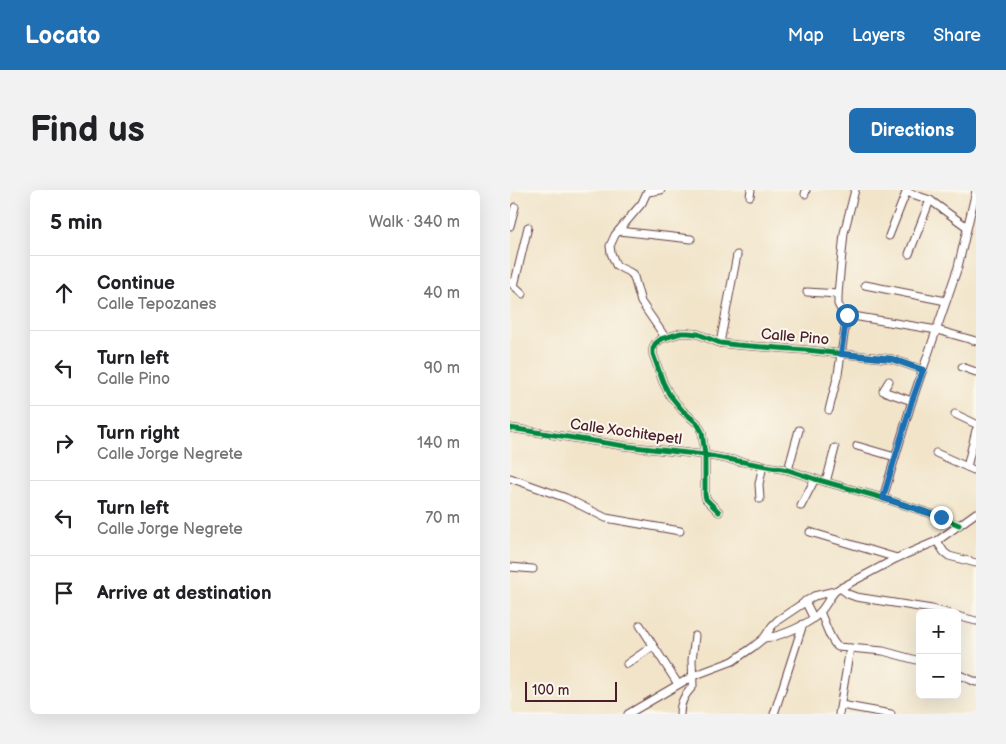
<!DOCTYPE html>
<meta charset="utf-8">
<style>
:root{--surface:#fff;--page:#f2f2f2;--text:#202124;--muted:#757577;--line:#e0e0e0;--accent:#1f6fb2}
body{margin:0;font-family:"Balsamiq Sans",sans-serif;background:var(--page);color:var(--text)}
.controls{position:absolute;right:15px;bottom:15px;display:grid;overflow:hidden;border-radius:8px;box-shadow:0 5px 20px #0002}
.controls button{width:45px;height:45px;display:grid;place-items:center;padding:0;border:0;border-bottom:1px solid var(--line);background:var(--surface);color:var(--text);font:25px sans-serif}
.scale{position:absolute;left:15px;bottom:12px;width:92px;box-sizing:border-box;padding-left:5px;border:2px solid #4a1f2b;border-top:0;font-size:14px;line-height:18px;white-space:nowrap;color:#4a1f2b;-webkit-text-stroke:4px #fbf7ec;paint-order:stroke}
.stop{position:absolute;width:15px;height:15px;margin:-11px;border:4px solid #1f6fb2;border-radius:50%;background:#fff}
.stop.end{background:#1f6fb2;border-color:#fff;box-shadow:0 1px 5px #0008}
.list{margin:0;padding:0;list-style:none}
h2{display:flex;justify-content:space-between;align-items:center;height:65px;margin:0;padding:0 20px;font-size:21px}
h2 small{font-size:16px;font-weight:400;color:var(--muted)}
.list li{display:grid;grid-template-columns:32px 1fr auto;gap:15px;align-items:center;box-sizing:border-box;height:75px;padding:0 20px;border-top:1px solid var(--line)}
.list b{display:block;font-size:19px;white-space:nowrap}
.list p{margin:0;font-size:16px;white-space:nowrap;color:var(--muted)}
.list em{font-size:16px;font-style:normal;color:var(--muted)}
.icon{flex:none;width:28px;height:28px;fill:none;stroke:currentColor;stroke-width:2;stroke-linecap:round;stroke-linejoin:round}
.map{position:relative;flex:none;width:466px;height:524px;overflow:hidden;border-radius:8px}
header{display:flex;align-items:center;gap:30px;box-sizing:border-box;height:70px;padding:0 25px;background:var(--accent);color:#fff}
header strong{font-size:24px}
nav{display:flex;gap:28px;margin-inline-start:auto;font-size:18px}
.intro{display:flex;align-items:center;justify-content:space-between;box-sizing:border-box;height:120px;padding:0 30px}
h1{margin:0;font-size:35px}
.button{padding:12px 22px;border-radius:8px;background:var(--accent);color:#fff;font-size:18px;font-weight:700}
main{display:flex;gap:30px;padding:0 30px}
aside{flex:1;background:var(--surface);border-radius:8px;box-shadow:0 5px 20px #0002}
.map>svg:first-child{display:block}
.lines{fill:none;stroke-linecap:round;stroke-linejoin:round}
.minor-casing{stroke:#633d43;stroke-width:9}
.minor{stroke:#fff;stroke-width:7}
.cycleway-casing{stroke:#fbf7ec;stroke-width:8}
.cycleway{stroke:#00873e;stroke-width:5}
.route{stroke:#1f6fb2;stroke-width:6}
.labels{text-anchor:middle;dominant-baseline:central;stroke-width:4;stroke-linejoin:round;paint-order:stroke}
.street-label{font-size:15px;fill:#4a1f2b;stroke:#fbf7ec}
</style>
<header>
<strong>Locato</strong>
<nav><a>Map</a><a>Layers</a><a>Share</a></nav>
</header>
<div class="intro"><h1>Find us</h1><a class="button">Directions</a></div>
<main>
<aside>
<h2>5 min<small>Walk · 340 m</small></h2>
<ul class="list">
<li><svg class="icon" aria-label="ahead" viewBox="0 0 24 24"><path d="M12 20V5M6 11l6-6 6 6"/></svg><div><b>Continue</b><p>Calle Tepozanes</p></div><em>40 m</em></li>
<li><svg class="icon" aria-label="left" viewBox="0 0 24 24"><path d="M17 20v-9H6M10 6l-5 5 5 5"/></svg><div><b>Turn left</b><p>Calle Pino</p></div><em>90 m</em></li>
<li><svg class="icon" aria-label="right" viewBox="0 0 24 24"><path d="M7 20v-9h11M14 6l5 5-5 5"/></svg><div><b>Turn right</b><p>Calle Jorge Negrete</p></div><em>140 m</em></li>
<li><svg class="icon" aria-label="left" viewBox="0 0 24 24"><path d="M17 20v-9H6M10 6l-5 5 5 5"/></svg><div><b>Turn left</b><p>Calle Jorge Negrete</p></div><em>70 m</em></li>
<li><svg class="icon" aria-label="arrive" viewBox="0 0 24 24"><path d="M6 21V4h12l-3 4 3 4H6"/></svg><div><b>Arrive at destination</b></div></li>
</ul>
</aside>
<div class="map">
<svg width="466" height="524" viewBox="0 0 466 524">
<rect width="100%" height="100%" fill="#fbf7ec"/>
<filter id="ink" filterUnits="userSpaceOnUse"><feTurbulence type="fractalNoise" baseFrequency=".02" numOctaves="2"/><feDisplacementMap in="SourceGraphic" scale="10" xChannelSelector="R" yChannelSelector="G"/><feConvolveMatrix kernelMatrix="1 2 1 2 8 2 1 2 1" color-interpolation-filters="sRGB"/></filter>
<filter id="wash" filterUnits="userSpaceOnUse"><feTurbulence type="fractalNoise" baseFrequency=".0096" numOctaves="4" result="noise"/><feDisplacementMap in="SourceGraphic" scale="20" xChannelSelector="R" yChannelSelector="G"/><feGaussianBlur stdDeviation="1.12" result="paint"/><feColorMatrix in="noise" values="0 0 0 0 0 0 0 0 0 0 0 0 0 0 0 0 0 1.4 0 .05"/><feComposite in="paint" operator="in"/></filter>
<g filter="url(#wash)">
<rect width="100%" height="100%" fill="#f1e4c9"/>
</g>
<g filter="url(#ink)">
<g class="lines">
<g class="minor-casing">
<g id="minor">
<polyline points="138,0 132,13 105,45 100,56 101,63 106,75 111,78 121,83 124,87 131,112 155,147"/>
<polyline points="138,2 151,0"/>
<polyline points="396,2 420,10 457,37"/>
<polyline points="295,4 296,0"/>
<polyline points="240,6 241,0"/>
<polyline points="0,36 5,17"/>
<polyline points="109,41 181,49"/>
<polyline points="379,46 397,0"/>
<polyline points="399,64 420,10"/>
<polyline points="0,92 13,104"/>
<polyline points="355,95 436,111"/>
<polyline points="4,96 18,37"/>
<polyline points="297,102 328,104"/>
<polyline points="337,125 427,140 466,151"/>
<polyline points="337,125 331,120 328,114 328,104 334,43 345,0"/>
<polyline points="210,153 227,65"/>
<polyline points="452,177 466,182"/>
<polyline points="379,191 373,201 402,211"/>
<polyline points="319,220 328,184 337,125"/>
<polyline points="445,224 466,234"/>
<polyline points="0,238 115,256 195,265 278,280 305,289 373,308 431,327 449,335"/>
<polyline points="347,256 385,267"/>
<polyline points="426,263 466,281"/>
<polyline points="457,277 466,240"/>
<polyline points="278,280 289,240"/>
<polyline points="0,288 56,308 96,328 170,341"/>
<polyline points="316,292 325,258"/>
<polyline points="373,308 402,211 448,77 466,1"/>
<polyline points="250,309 249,294 253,275"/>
<polyline points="291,316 305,289"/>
<polyline points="209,322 196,309 195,305 195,265 192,242 187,233 173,221 159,204 153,192 143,164 143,159 145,154 151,149 171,143 178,143 188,144 210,153 227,155 296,160 382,169 413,180"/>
<polyline points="300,342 387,368"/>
<polyline points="427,351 434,362 439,366 466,373"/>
<polyline points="0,377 23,379"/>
<polyline points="330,398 338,404 346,407 422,419 437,423"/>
<polyline points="295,411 303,427"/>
<path d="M310,422C315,432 320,451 328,457L373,461L410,471"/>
<polyline points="447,426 466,431"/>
<polyline points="130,435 168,494"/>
<path d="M254,448C270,447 301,434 311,421C316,415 320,407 325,401"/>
<polyline points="117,474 143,456"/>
<polyline points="447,484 466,492"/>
<polyline points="331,515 381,524"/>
<polyline points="118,524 183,486 223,471 243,457 254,448 262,436 268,430 304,406 325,401 387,368 427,351 466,323"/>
<path d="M170,524C170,512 175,505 183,496L182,470L185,446"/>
<polyline points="264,524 293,434"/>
<polyline points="329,524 340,458"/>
</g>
</g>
<use href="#minor" class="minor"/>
<g class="cycleway-casing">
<g id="cycleway">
<polyline points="0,238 115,256 195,265 278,280 305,289 373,308 431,327 449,335"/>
<polyline points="209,322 196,309 195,305 195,265 192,242 187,233 173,221 159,204 153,192 143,164 143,159 145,154 151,149 171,143 178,143 188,144 210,153 227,155 296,160 382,169 413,180"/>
</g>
</g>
<use href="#cycleway" class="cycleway"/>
</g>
</g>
<g class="lines" filter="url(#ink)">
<polyline class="route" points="337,125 331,164 382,169 413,180 402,211 373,308 431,327"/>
</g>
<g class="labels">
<g class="street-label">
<text transform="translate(285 147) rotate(5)">Calle Pino</text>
<text transform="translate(116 242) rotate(8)">Calle Xochitepetl</text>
</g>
</g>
</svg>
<div class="controls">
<button>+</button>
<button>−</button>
</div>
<div class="scale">100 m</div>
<div class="stop" style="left:337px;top:125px"></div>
<div class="stop end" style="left:431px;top:327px"></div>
</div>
</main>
